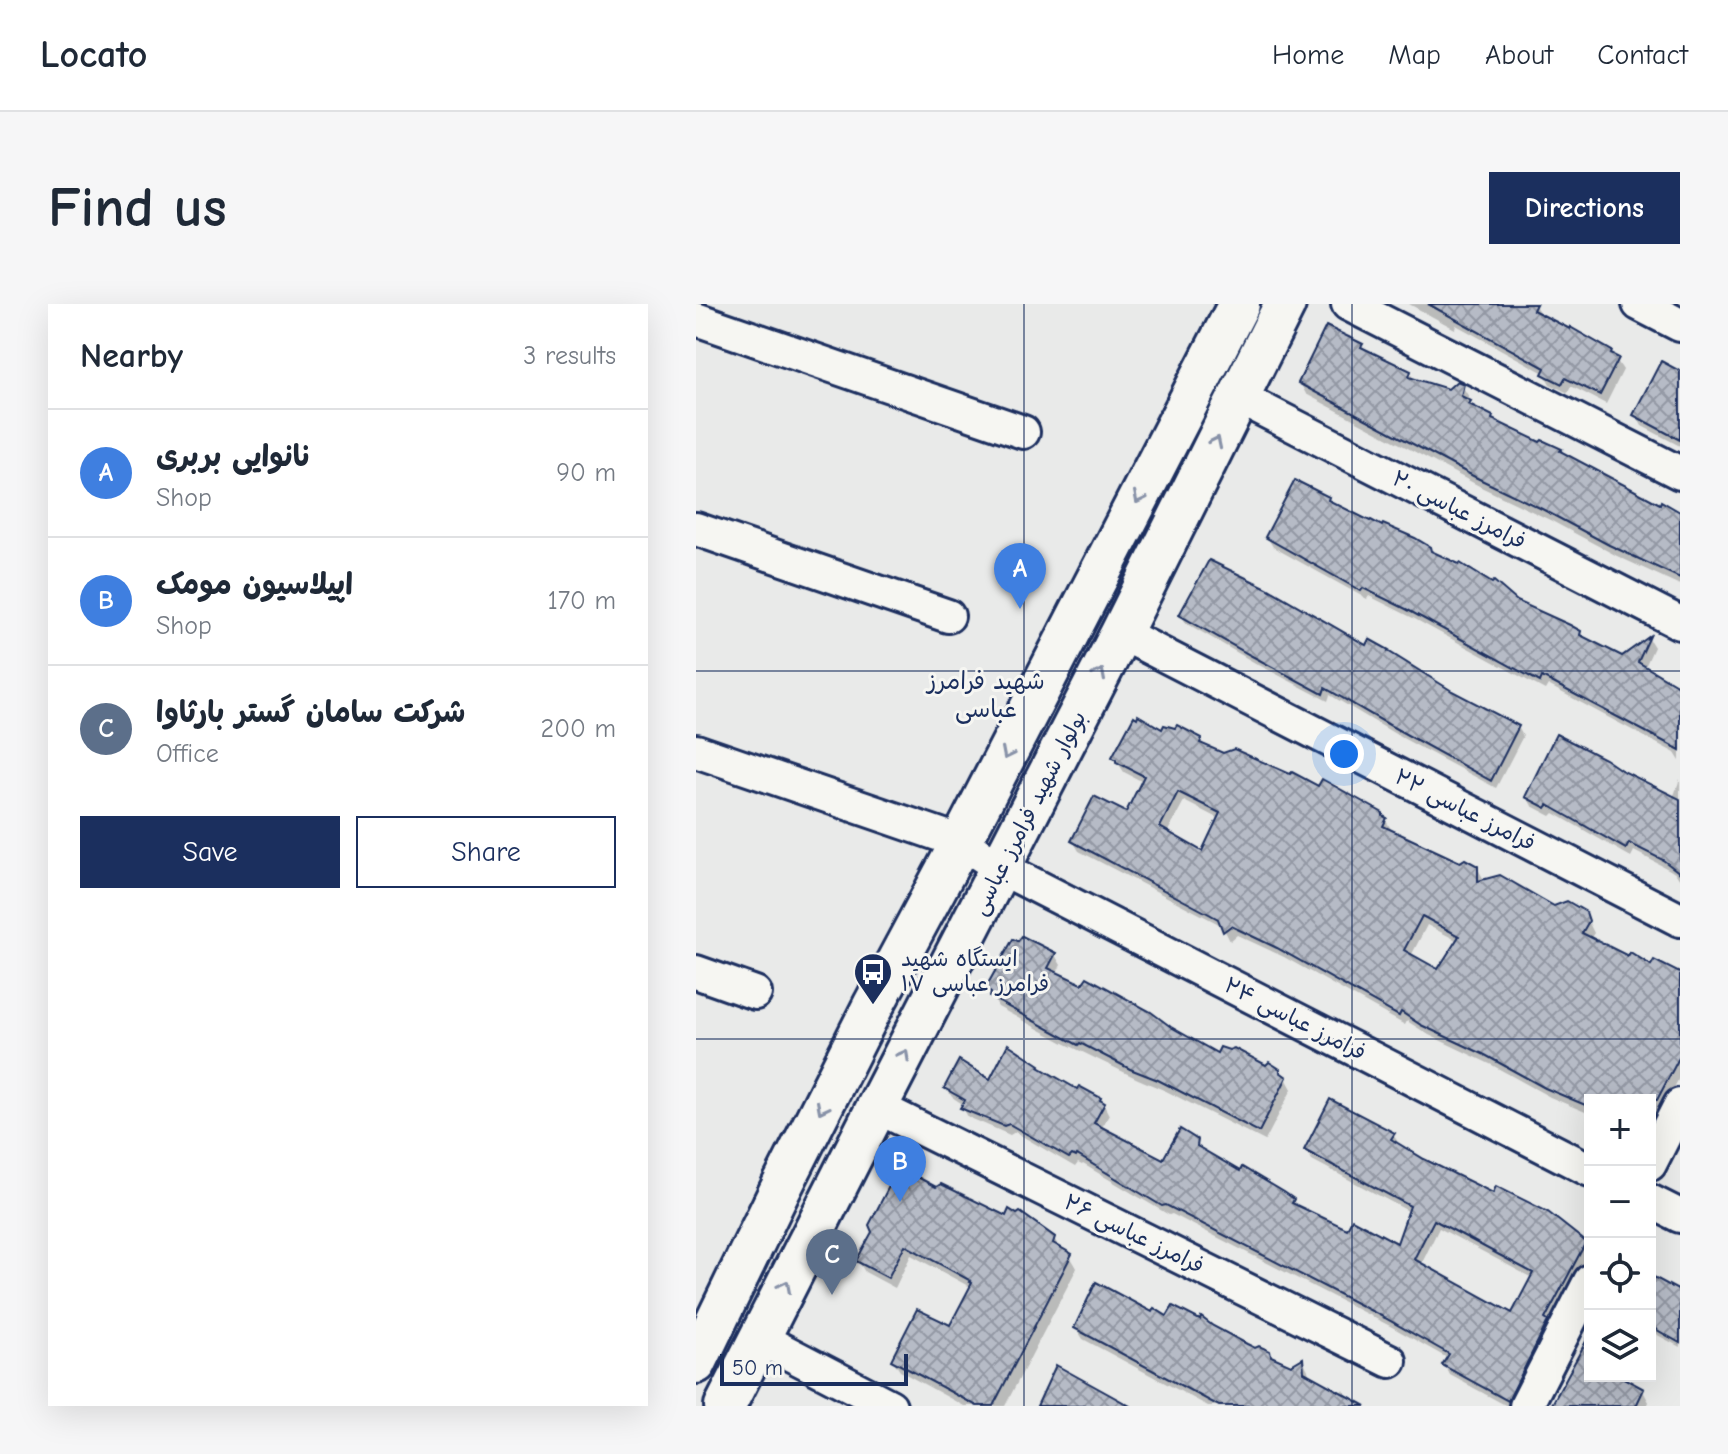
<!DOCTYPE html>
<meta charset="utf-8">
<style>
:root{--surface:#fff;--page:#f6f6f7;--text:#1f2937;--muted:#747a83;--line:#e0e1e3;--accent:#1b2f5e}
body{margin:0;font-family:"Comic Neue","Playpen Sans Arabic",sans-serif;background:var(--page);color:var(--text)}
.controls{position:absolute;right:24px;bottom:24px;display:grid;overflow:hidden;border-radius:0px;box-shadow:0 8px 32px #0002}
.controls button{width:72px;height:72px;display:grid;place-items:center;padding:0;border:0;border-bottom:2px solid var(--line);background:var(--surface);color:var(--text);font:40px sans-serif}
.scale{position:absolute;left:24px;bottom:20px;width:188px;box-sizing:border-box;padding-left:8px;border:4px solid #1b2f5e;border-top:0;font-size:22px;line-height:28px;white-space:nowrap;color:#1b2f5e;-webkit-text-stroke:6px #f6f6f2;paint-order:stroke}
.you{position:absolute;left:648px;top:450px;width:28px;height:28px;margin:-20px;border:6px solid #fff;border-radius:50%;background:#1a73e8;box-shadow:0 0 0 12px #1a73e833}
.badge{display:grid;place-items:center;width:52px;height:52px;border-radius:50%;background:var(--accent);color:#fff;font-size:26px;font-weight:700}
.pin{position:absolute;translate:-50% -66px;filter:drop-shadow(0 2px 4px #0008)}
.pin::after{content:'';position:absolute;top:42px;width:28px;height:24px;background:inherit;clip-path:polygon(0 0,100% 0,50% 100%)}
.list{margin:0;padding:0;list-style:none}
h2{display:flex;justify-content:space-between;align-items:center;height:104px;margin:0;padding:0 32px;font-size:34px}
h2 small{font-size:26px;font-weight:400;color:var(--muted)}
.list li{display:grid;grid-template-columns:52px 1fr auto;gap:24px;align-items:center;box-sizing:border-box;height:128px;padding:0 32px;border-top:2px solid var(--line)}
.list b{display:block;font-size:30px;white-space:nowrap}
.list p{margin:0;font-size:26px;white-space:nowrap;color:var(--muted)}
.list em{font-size:26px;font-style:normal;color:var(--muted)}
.actions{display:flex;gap:16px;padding:24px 32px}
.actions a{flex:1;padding:18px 0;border:2px solid var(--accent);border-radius:0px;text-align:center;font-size:28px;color:var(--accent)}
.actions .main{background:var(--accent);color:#fff}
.icon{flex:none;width:44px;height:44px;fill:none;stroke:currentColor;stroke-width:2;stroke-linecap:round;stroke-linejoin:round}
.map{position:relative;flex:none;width:984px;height:1102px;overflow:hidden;border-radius:0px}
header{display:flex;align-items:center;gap:48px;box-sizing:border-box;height:112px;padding:0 40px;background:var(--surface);border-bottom:2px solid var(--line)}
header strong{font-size:38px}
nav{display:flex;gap:44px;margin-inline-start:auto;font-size:28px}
.intro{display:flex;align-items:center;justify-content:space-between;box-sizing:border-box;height:192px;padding:0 48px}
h1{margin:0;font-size:56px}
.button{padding:20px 36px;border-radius:0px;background:var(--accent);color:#fff;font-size:28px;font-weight:700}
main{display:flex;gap:48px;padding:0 48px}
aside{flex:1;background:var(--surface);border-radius:0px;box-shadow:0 8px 32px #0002}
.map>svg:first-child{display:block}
.shadow{fill:#0003;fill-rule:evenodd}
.building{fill:url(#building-cross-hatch);stroke:#1b2f5e;stroke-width:2;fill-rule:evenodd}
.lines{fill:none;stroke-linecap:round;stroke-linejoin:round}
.minor-casing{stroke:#1b2f5e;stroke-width:38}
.major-casing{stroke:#1b2f5e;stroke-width:46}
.minor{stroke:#f6f6f2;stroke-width:32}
.major{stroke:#f6f6f2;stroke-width:40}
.oneway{stroke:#8892a8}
.grid{fill:none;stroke:#1b2f5e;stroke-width:2;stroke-opacity:0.55}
.labels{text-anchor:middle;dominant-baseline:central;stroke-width:6;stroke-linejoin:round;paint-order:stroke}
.street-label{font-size:22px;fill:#1b2f5e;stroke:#f6f6f2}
.poi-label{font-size:22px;fill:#1b2f5e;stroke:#f6f6f2;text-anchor:start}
.neighbourhood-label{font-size:24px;fill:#1b2f5e;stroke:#f6f6f2}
</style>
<header>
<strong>Locato</strong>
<nav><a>Home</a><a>Map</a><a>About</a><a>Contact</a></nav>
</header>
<div class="intro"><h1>Find us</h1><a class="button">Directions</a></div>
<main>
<aside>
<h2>Nearby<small>3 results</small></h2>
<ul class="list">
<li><span class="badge" style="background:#3f7fe0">A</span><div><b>نانوایی بربری</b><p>Shop</p></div><em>90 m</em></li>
<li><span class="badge" style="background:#3f7fe0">B</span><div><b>اپیلاسیون مومک</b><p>Shop</p></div><em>170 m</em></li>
<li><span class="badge" style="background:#5c6f8a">C</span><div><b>شرکت سامان گستر بارثاوا</b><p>Office</p></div><em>200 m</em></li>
</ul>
<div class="actions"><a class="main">Save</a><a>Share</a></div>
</aside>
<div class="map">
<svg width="984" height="1102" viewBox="0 0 984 1102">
<defs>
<pattern id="building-cross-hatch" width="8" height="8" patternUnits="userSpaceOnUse" patternTransform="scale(2)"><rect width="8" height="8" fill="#b6bbc6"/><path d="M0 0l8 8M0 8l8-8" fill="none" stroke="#9398a4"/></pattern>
</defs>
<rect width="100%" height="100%" fill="#e9eae9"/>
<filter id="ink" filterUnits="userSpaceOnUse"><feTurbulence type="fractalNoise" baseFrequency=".0125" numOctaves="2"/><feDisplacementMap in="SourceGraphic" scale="16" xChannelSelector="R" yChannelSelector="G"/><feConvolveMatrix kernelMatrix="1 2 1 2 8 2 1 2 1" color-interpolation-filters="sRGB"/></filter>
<g filter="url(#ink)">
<g class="shadow">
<polygon points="713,0 838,0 845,11 915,48 927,66 910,100 875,82 872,89 854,80 848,69 760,21 759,25"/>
<polygon points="665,41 669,47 714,69 719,77 752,87 766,82 773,93 772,98 776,104 796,113 799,119 844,140 864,146 867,151 965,203 984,210 984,281 921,252 854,216 787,184 610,90 604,79"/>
<polygon points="984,69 984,142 946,122 940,111"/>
<polygon points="632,194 635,200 736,250 820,299 884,329 887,335 926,355 953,335 958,343 948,365 984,385 984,457 979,449 852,381 849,386 717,314 673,292 671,295 577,243 571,233"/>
<polygon points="485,311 822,423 827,432 800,484 701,431 634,391 632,397 561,360 490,319"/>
<path d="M466,427L504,436L508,443L686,510L695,525L694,527L764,561L781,563L787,574V578L858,604L888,609L898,629L894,635L956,664L984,672V772L954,831V796H894V810L854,793L796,761L733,731L711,717L709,721L588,653L541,631L534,637L527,623L521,619L383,547L377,537L431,511L447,478L428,468L418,453ZM488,497L523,515L506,549L471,529ZM731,621L762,637L743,668L715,652Z"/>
<polygon points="924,468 977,494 984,475 984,576 980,570 974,566 938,547 935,553 858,509 855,512 836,502 831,493"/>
<polygon points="359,651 365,661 360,670 473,725 522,752 570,763 590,774 596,785 569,837 470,787 442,775 368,739 302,703 292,685"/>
<path d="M345,766L408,801L413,811L405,825L467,858L500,837L506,847L597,896L601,903L652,927L702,941L714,908L616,856L610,846L697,830L703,840L702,842L888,939L894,949L854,1024L819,1102H811L754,1071L749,1061L753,1055L696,1023L476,910L473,911L387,860L386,861L382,859L379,863L319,828L314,831L272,813L267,804L268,801L256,793L250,784L295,778ZM743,924L836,974L816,1012L725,961Z"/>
<polygon points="240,885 358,934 364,946 374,952 381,964 309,1102 268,1102 204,1067 197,1056 254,1024 276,984 215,951 199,984 169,968 162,957"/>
<polygon points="954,972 984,989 984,1043 954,1027"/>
<polygon points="457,1011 575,1054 595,1064 607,1056 612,1066 613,1072 644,1090 647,1085 658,1102 512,1102 387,1035 380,1024"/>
<polygon points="894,1058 894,1072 920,1072 947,1087 953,1098 951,1102 857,1102"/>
</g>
<g class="building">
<polygon points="732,0 840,0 837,6 874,25 874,23 916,47 915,50 923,54 904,91 869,74 866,80 846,70 849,64"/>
<polygon points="630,22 667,40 665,43 715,67 713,73 752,85 761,77 768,80 765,92 775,97 773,100 797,112 796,115 844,138 846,136 866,145 864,147 964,200 965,197 984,208 984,274 913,241 846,205 779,173 602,79"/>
<polygon points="965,57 984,67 984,136 937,111"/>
<polygon points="599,176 633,193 632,196 674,217 675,216 686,222 687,220 719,234 734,243 735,247 763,260 764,259 796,279 798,277 821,297 874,321 885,327 884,331 926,352 954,332 942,358 984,383 984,446 846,373 844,378 710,305 667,284 665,287 569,233"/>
<polygon points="513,256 571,284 670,341 673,335 693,346 692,347 756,387 823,422 795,477 695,422 629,384 627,390 554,351 483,311"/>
<path d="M442,411L466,425L468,421L479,424L481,421L506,434L504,439L527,449L538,445L594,470L596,468L622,482L626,475L687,509V512L691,514L687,522L764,558L769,555L782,562V577L804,571L858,602L871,597L890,608L893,617L886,629L932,652L934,648L955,661L958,656L984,669V752L961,796H894V803L849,784L789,751L725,721L705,708L703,712L581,644L535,622L527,628L522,615L513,610L375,537L398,492L430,508L448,472L420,458V456L416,453L438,412L441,414ZM482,488L524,509L506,547L464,523ZM726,612L763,632L742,665L708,646Z"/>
<polygon points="860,430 909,455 925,466 984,495 984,569 967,556 933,539 930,545 852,501 850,504 829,493"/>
<polygon points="326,632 360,649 352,664 386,680 391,673 455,708 475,723 521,749 524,743 533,746 538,744 570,761 573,758 584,765 584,768 591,773 563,828 462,776 434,765 384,739 382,741 294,693 295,689 289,685 317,635 322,637"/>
<path d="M312,740L344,761L343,763L381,785L383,782L405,794L404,796L409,799L398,819L467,855L484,825L502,836L501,842L544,867L546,863L588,888L598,895L596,899L651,925L656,915L701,939L714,902L608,846L634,795L699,829L695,835L728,855L797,889L800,882L852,908L890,938L849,1015L852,1017L812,1097L746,1061L753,1050L689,1014L470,901L466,902L381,851L380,853L376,851L373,854L313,820L308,822L264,804L269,796L248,784L263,756L294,775ZM738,916L837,969L816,1009L718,955Z"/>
<polygon points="203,863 240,883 245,880 310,912 313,905 321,910 324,908 359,933 357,939 376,950 297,1102 281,1102 195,1056 221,1005 254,1021 276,979 274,978 275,977 209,941 192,974 160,957 176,928 173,921"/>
<polygon points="954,971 984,987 984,1039 954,1022"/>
<polygon points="400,978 456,1008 458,1004 471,1012 477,1002 504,1016 505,1013 517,1022 551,1040 559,1044 563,1042 574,1047 575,1052 595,1061 607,1054 608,1068 670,1102 523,1102 378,1024"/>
<polygon points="894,1030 894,1072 924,1072 948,1085 940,1102 855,1102"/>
<polygon points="360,1061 434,1102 341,1102"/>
</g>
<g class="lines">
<g class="minor-casing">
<g id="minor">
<polyline points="652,0 984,169"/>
<polyline points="943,0 984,21"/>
<polyline points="0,15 327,128"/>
<polyline points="542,93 984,319"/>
<polyline points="0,225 252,312"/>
<polyline points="425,329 984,616"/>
<polyline points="0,447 265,538 305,564 894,866"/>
<polyline points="0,668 59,689"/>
<polyline points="181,803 694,1057"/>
<polyline points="954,860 984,801"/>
<polyline points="954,897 984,912"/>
<polyline points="63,1034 194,1102"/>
<polyline points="830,1102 894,977"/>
</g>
</g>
<g class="major-casing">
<g id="major">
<polyline points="0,1059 83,888 177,702 265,538 543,0"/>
<polyline points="29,1102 181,803 425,329 589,0"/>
</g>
</g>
<use href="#minor" class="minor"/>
<use href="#major" class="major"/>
</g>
<defs><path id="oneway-chevron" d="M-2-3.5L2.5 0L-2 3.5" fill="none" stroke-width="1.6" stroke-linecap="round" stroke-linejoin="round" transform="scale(2)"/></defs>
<g class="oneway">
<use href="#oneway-chevron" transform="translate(520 138) rotate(-64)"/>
<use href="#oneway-chevron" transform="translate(443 194) rotate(117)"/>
<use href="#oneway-chevron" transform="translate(404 370) rotate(-63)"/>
<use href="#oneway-chevron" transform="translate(311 450) rotate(117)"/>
<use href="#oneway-chevron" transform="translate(208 751) rotate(-62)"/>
<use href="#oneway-chevron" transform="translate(126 804) rotate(117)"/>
<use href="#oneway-chevron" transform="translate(89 982) rotate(-63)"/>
</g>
</g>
<path class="grid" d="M328,0V1102M656,0V1102M0,367H984M0,735H984"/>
<defs>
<g id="bus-pin" transform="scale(2)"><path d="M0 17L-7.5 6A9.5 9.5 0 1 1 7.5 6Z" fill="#1b2f5e" stroke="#f6f6f2"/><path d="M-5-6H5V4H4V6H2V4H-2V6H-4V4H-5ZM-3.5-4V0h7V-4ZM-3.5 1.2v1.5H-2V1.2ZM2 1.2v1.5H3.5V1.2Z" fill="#fff"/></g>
</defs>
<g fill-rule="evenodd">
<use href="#bus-pin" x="177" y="668"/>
</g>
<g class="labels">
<g class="street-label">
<text transform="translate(763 206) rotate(27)">فرامرز عباسی ۲۰</text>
<text transform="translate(769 506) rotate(27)">فرامرز عباسی ۲۲</text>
<text transform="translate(333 509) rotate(-63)">بولوار شهید فرامرز عباسی</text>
<text transform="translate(599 715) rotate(27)">فرامرز عباسی ۲۴</text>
<text transform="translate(438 930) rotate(26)">فرامرز عباسی ۲۶</text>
</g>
<g class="poi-label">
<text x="205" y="655">ایستگاه شهید<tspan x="205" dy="25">فرامرز عباسی ۱۷</tspan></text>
</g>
<g class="neighbourhood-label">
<text x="290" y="377">شهید فرامرز<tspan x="290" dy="28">عباسی</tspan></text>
</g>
</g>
</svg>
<div class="controls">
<button>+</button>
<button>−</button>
<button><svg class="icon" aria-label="locate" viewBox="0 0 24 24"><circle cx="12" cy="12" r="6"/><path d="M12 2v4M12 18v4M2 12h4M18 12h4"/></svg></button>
<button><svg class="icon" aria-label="layers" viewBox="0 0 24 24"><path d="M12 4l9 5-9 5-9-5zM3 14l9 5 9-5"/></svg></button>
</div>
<div class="scale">50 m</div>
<div class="you"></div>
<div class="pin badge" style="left:324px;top:305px;background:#3f7fe0">A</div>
<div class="pin badge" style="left:204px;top:898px;background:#3f7fe0">B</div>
<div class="pin badge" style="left:136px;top:991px;background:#5c6f8a">C</div>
</div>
</main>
